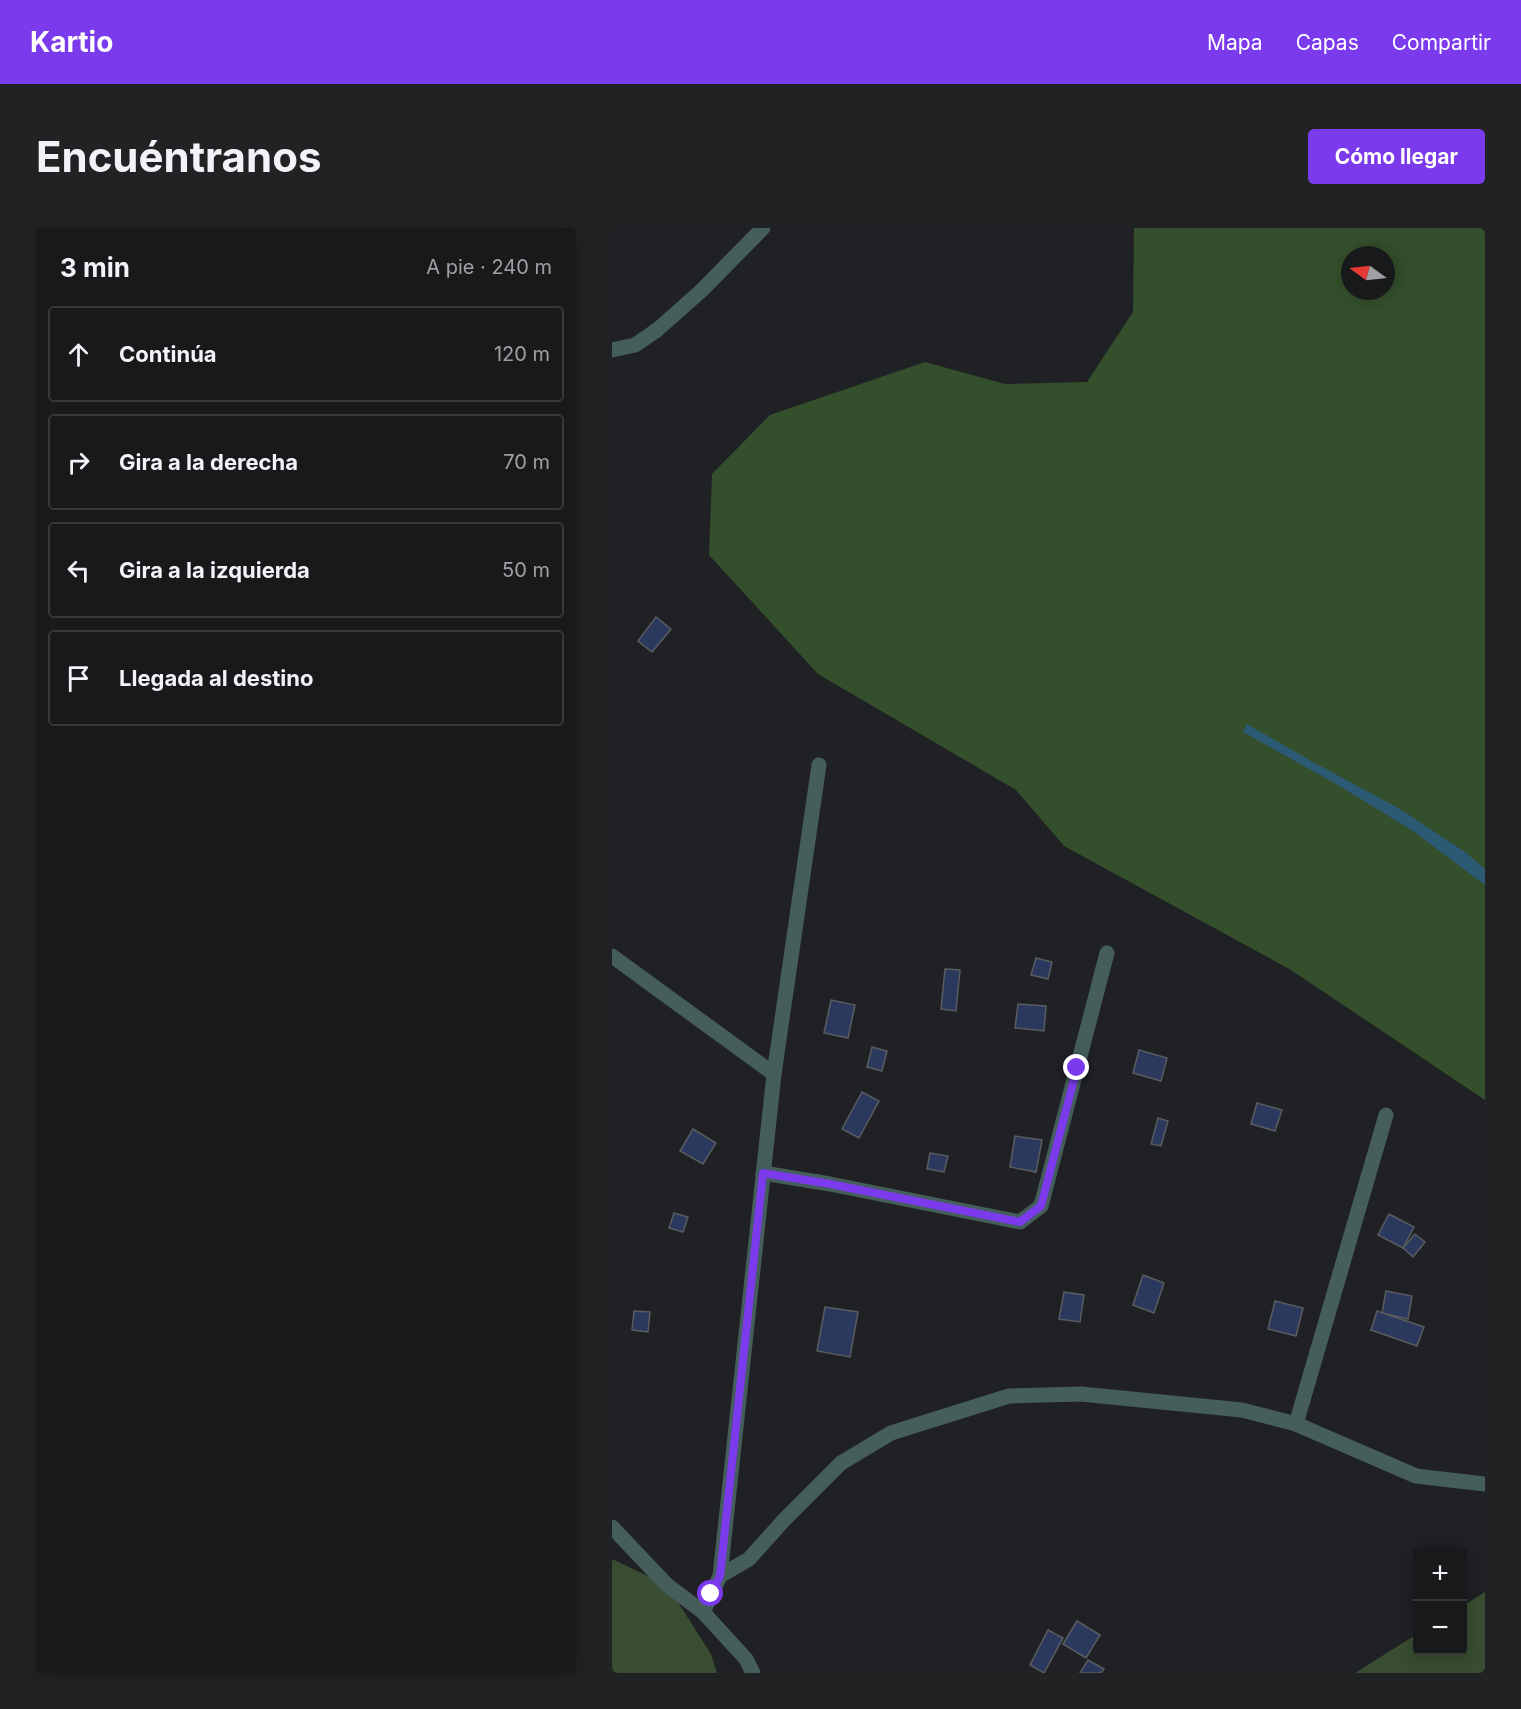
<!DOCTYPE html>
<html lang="es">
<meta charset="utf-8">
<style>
:root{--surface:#18191b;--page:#212224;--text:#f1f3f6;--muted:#9fa0a3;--line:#36383a;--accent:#7c3aed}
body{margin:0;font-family:Inter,sans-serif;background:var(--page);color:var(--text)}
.controls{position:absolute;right:18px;bottom:18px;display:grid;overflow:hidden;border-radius:6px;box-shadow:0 3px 15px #0003}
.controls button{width:54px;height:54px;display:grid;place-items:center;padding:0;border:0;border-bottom:2px solid var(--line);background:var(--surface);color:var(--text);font:30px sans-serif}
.compass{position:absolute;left:729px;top:18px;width:54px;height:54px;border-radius:50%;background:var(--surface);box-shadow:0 3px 15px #0003;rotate:285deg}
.stop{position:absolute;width:18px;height:18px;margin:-14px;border:4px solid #7c3aed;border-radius:50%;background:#fff}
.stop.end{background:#7c3aed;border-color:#fff;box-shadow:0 2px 6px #0008}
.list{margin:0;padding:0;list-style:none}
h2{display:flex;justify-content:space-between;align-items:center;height:78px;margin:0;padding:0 24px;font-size:26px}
h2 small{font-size:20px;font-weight:400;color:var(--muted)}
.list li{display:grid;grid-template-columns:39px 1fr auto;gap:18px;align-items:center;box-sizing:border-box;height:96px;margin:0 12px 12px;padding:0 12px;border:2px solid var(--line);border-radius:6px}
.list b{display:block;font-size:22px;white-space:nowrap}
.list em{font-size:20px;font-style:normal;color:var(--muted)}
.icon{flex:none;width:33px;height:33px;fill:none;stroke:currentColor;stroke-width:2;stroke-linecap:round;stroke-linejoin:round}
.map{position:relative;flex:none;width:873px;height:1445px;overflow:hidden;border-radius:6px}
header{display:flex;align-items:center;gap:36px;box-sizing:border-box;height:84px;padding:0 30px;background:var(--accent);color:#fff}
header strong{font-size:28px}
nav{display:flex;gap:33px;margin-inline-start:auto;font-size:21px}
.intro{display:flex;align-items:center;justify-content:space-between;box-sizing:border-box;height:144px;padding:0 36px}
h1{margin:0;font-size:42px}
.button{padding:15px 27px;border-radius:6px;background:var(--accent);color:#fff;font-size:21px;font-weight:700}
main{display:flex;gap:36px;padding:0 36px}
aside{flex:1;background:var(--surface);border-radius:6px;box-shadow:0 3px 15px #0003}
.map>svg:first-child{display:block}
.green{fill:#384d31}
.forest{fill:#344f2b;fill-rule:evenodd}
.water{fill:#2c5a75}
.building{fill:#2b395e;stroke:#5a5c5f;stroke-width:1.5}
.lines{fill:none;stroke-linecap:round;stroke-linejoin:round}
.minor{stroke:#455e5b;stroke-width:15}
.route{stroke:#7c3aed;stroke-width:8}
</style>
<header>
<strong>Kartio</strong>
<nav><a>Mapa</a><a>Capas</a><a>Compartir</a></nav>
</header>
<div class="intro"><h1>Encuéntranos</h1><a class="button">Cómo llegar</a></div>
<main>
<aside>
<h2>3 min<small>A pie · 240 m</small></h2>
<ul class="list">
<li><svg class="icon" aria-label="ahead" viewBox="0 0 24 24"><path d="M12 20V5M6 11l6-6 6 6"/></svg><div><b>Continúa</b></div><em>120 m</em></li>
<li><svg class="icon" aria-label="right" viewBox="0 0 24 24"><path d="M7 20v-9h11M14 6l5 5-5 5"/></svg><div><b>Gira a la derecha</b></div><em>70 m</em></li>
<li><svg class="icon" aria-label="left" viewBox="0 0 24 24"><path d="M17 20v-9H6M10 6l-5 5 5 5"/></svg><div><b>Gira a la izquierda</b></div><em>50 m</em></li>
<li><svg class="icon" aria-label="arrive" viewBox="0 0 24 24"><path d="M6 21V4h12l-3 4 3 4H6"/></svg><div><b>Llegada al destino</b></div></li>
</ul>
</aside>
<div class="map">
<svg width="873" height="1445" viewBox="0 0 873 1445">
<rect width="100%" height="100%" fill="#202124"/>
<g class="green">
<polygon points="0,1331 55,1357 99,1426 105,1445 0,1445"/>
<polygon points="873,1364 873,1445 743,1445 805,1406 806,1422 850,1422 851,1378"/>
</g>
<path class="forest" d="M522,0H873V872L679,742L452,618L404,562L206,446L97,327L100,246L158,187L313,134L393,156L475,154L521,84ZM738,27H774V63H738Z"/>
<polygon class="water" points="635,496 701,534 788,581 853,624 873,641 873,657 801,603 726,557 631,504"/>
<g class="building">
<polygon points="44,389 59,401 40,424 26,413"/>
<polygon points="424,730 440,734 436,751 419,747"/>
<polygon points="333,741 348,742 344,783 329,781"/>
<polygon points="219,772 243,777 236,810 212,805"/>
<polygon points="406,776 434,778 432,803 403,800"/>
<polygon points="260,819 275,823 270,843 255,839"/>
<polygon points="527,822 555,830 549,853 521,845"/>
<polygon points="250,864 267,873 247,910 230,901"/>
<polygon points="645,875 670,882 663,903 639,896"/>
<polygon points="546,890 556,893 549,918 539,916"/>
<polygon points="81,901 104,915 91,936 68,923"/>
<polygon points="403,908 430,912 424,944 398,939"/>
<polygon points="318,925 336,928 332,944 315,941"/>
<polygon points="62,985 76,989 71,1004 57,1000"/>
<polygon points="777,986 802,999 791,1020 766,1007"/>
<polygon points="803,1006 813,1014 801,1029 791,1020"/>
<polygon points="531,1047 552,1055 542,1085 521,1077"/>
<polygon points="774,1063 800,1068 796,1091 770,1085"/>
<polygon points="452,1064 472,1067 468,1094 447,1091"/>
<polygon points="663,1073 691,1080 684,1108 656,1101"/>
<polygon points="213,1079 246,1084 238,1129 205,1123"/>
<polygon points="22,1083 38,1084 36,1104 20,1102"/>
<polygon points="765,1083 812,1099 805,1118 759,1102"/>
<polygon points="465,1393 488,1407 474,1430 451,1416"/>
<polygon points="436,1402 451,1410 432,1445 418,1437"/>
<polygon points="476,1432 492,1441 489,1445 468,1445"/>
</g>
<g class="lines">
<g class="minor">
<polyline points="0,122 23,117 45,102 89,63 151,0"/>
<polyline points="0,728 162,846"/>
<polyline points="151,945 218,956 408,994 429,978 495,725"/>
<polyline points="684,1196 774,887"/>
<polyline points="0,1299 55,1357 91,1384 134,1431 141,1445"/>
<polyline points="108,1348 137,1331 172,1292 229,1235 279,1205 397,1168 469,1166 630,1182 684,1196 804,1248 873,1256"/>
<polyline points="91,1384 108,1348 162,846 207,537"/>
</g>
</g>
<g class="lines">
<polyline class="route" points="99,1366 108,1348 151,945 218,956 408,994 429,978 465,840"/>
</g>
</svg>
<div class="controls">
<button>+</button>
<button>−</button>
</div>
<svg class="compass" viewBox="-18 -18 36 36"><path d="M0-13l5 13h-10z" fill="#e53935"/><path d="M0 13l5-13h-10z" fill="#9fa0a3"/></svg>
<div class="stop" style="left:99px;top:1366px"></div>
<div class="stop end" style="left:465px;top:840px"></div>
</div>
</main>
